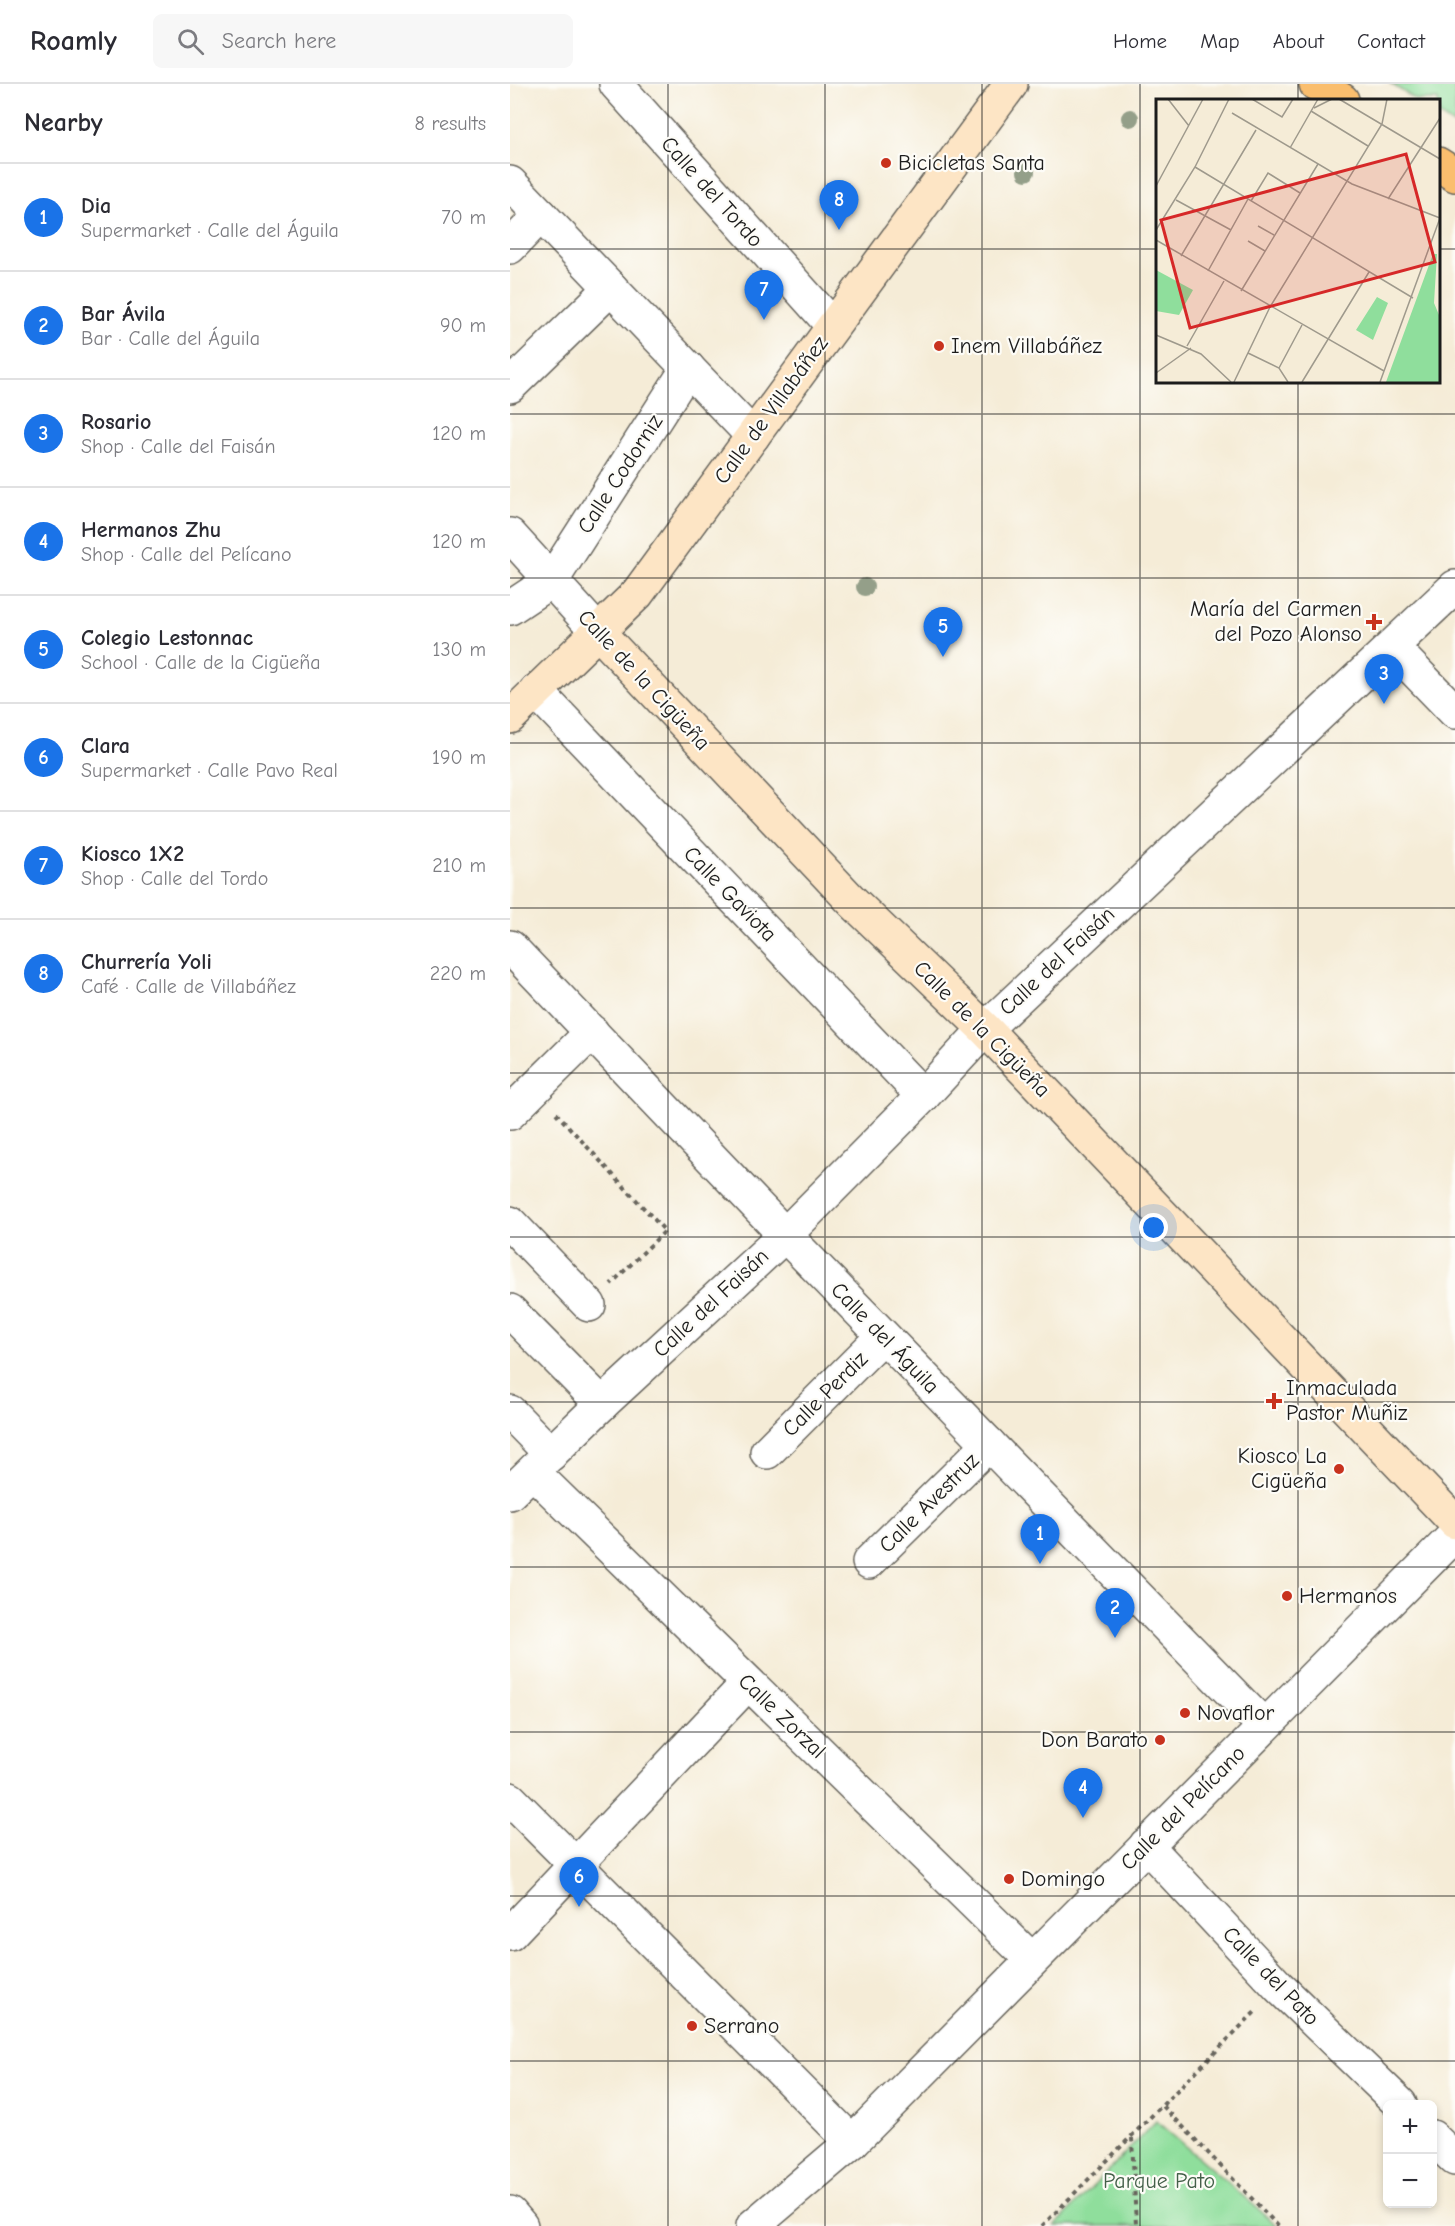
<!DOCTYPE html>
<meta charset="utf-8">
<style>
:root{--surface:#fff;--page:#f7f7f7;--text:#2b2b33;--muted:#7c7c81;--line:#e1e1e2;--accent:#1a73e8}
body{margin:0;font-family:"Comic Neue",sans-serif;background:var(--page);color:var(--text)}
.controls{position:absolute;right:18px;bottom:18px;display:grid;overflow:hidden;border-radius:9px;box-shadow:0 3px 9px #0003}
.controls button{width:54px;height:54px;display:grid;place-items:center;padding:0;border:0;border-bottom:2px solid var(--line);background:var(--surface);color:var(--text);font:30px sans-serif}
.you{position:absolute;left:644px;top:1144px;width:21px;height:21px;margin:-15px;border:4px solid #fff;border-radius:50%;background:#1a73e8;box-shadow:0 0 0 9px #1a73e833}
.badge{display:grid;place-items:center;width:39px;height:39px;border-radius:50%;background:var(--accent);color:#fff;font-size:20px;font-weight:700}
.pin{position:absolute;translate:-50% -50px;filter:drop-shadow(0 2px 3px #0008)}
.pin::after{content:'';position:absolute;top:32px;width:21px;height:18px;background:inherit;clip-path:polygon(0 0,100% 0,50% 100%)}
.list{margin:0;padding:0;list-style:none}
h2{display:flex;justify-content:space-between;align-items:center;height:78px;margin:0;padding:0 24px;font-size:26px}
h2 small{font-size:20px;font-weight:400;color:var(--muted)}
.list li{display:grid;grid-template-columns:39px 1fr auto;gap:18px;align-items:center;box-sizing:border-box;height:108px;padding:0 24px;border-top:2px solid var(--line)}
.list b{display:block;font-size:22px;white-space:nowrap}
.list p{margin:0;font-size:20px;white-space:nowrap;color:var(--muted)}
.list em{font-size:20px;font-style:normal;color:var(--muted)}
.icon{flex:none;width:33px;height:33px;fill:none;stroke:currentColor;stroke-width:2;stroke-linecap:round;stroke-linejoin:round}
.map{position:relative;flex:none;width:945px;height:2142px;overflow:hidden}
header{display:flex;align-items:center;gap:36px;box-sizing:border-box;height:84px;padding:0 30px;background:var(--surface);border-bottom:2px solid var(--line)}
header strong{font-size:28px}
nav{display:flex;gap:33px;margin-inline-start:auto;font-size:21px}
.search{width:420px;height:54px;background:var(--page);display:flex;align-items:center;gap:15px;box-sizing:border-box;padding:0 21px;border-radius:9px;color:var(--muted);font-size:22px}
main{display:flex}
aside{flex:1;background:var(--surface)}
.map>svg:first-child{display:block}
.green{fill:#8fde9c;stroke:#567d5c;stroke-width:1.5}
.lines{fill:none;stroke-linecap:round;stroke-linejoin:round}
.street-casing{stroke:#68655d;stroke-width:36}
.secondary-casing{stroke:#68655d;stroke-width:36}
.primary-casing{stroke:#68655d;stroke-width:36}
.path{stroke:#68655d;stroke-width:4;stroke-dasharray:4.5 4.5;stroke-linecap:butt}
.street{stroke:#fff;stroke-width:33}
.secondary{stroke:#fde5c5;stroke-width:33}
.primary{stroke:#fabe6e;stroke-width:33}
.tree{fill:#949f89}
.grid{fill:none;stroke:#1c1c1c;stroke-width:1.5;stroke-opacity:0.55}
.poi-dot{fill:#c8321e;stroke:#fdfcf7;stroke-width:2}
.labels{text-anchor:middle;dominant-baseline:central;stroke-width:4.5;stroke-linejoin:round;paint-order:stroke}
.poi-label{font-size:22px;fill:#1c1c1c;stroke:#fdfcf7;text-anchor:start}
.street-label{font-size:22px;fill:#1c1c1c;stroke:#fdfcf7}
.park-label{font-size:22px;fill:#446049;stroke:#fdfcf7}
.inset-road{fill:none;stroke:#9e998c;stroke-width:1.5}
.view{fill:#d62828;fill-opacity:0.15;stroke:#d62828;stroke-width:3}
.inset-edge{fill:none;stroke:#1c1c1c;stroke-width:3}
</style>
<header>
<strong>Roamly</strong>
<div class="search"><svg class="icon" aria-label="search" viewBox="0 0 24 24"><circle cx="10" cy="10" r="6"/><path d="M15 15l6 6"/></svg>Search here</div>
<nav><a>Home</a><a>Map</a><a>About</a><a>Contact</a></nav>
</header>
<main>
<aside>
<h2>Nearby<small>8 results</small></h2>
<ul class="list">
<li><span class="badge">1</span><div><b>Dia</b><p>Supermarket · Calle del Águila</p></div><em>70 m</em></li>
<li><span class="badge">2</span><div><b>Bar Ávila</b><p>Bar · Calle del Águila</p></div><em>90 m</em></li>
<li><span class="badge">3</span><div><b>Rosario</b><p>Shop · Calle del Faisán</p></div><em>120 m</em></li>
<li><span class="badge">4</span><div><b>Hermanos Zhu</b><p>Shop · Calle del Pelícano</p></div><em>120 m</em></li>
<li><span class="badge">5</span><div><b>Colegio Lestonnac</b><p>School · Calle de la Cigüeña</p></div><em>130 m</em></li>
<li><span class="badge">6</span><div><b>Clara</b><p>Supermarket · Calle Pavo Real</p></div><em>190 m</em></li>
<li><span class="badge">7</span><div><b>Kiosco 1X2</b><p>Shop · Calle del Tordo</p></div><em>210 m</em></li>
<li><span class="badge">8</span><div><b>Churrería Yoli</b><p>Café · Calle de Villabáñez</p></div><em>220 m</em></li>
</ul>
</aside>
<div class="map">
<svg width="945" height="2142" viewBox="0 0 945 2142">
<rect width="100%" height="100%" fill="#fdfcf7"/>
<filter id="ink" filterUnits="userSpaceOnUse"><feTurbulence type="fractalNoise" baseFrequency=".0167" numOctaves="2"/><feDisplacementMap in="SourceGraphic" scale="12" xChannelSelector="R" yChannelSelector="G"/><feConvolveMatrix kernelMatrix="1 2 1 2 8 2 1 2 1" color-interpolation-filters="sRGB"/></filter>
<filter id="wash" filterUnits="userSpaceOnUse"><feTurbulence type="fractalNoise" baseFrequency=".008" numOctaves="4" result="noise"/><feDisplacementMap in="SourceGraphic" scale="24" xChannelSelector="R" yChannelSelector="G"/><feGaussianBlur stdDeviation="1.35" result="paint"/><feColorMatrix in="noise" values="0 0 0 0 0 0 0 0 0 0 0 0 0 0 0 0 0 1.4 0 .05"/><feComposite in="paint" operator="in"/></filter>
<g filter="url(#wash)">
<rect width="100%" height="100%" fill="#f5ecd7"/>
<g class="green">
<polygon points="881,0 945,0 945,42 929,31 928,16 906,16"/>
<polygon points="646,2037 768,2142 545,2142"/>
</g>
</g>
<g filter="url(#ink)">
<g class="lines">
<g class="street-casing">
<g id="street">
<polyline points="106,0 323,242"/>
<polyline points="0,99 243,352"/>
<polyline points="0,163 31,131"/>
<polyline points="0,302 101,204"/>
<polyline points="0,451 89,549"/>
<polyline points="0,524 42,496 178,284"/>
<polyline points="882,563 945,628"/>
<polyline points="26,607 413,1012"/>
<polyline points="0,863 275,1151 754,1642"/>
<polyline points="0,1029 82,948"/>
<polyline points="0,1139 79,1221"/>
<polyline points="0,1227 92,1320"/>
<polyline points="0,1328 41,1370"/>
<polyline points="257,1368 373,1252"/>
<polyline points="23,1388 522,1876"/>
<polyline points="0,1409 92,1320 275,1151 413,1012 475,945 945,503"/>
<polyline points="359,1478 479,1360"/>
<polyline points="0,1715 342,2058"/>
<polyline points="636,1761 769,1903 890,2020"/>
<polyline points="0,1850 238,1599"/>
<polyline points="922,2053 945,2075"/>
<polyline points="0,2129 11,2142"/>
<polyline points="243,2142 342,2058 945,1451"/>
</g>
</g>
<g class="secondary-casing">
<g id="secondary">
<polyline points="89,549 342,817 475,945 945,1438"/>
<polyline points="0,633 127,510 501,0"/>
</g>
</g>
<g class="primary-casing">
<g id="primary">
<polyline points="806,0 832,16"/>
<polyline points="928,80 945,91"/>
</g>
</g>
<g class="path">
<polyline points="46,1029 155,1147 101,1200"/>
<polyline points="653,2022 768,2142"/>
<polyline points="622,2054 626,2142"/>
<polyline points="532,2142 746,1927"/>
</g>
<use href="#street" class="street"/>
<use href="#secondary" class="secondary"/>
<use href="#primary" class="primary"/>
</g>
<g class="tree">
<circle cx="620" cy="34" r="9"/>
<circle cx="516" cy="88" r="9"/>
<circle cx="355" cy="503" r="9"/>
</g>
</g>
<path class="grid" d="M158,0V2142M315,0V2142M472,0V2142M630,0V2142M788,0V16M0,165H648M928,165H945M788,297V2142M0,330H945M0,494H945M0,659H945M0,824H945M0,989H945M0,1153H945M0,1318H945M0,1483H945M0,1648H945M0,1812H945M0,1977H945"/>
<g class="poi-dot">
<circle cx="376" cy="79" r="6"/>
<circle cx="429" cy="262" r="6"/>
<path d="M861 529h6v6h6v6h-6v6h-6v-6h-6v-6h6z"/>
<path d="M761 1308h6v6h6v6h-6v6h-6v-6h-6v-6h6z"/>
<circle cx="829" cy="1385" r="6"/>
<circle cx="777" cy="1512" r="6"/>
<circle cx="675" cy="1629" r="6"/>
<circle cx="650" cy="1656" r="6"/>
<circle cx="499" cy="1795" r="6"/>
<circle cx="182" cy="1942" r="6"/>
</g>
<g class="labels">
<g class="poi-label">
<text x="388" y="79">Bicicletas Santa</text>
<text x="441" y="262">Inem Villabáñez</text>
<text x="852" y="525" text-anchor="end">María del Carmen<tspan x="852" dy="25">del Pozo Alonso</tspan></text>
<text x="776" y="1304">Inmaculada<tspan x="776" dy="25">Pastor Muñiz</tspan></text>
<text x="817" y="1372" text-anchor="end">Kiosco La<tspan x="817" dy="25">Cigüeña</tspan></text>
<text x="789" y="1512">Hermanos</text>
<text x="687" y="1629">Novaflor</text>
<text x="638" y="1656" text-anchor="end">Don Barato</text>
<text x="511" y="1795">Domingo</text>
<text x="194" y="1942">Serrano</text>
</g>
<g class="street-label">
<text transform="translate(202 108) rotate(48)">Calle del Tordo</text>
<text transform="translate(261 326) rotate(-54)">Calle de Villabáñez</text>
<text transform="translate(110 390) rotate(-57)">Calle Codorniz</text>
<text transform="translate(134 596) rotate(47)">Calle de la Cigüeña</text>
<text transform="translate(220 810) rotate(46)">Calle Gaviota</text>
<text transform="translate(547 877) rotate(-43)">Calle del Faisán</text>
<text transform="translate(472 945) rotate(45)">Calle de la Cigüeña</text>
<text transform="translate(201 1219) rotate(-43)">Calle del Faisán</text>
<text transform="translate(375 1254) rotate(46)">Calle del Águila</text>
<text transform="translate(315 1310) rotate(-45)">Calle Perdiz</text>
<text transform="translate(419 1419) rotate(-45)">Calle Avestruz</text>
<text transform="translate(272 1632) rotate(44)">Calle Zorzal</text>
<text transform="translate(673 1724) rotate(-45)">Calle del Pelícano</text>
<text transform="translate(761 1892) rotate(46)">Calle del Pato</text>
</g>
<g class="park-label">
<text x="649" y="2097">Parque Pato</text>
</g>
</g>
<g transform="translate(646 15)">
<rect width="284" height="284" fill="#f5ecd7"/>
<path d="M277,155H281L278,204L283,216V283H230ZM0,171L37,191L23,216L0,212ZM221,198L232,204L217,241L200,231Z" fill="#8fde9c"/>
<path class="inset-road" d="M12,0L33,27M96,0L126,18L137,0M183,0L284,60M158,9L176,0M155,12L212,47M76,14L196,85L284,119M134,49L162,0M39,68L257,199M0,87L47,0M232,100L284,19M20,101L75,131M95,102L112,74L144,94M102,127L118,136M0,131L39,68L73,0M0,141L228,272M92,142L109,152M25,157L100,31M284,169V207M52,172L92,100M85,192L162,65M0,236L45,255L75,283M31,247L68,182M92,254L123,269L132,283M123,269L146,226M0,274L35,249M78,283L114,208L226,25L231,0M146,283L213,173M224,283L284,119"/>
<path class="view" d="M250,55L279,163L34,229L5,121Z"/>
<rect width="284" height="284" class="inset-edge"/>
</g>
</svg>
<div class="controls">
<button>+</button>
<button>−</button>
</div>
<div class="you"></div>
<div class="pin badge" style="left:530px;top:1480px">1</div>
<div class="pin badge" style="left:605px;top:1554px">2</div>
<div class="pin badge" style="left:874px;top:620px">3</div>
<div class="pin badge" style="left:573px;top:1734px">4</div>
<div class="pin badge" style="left:433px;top:573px">5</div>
<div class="pin badge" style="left:69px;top:1823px">6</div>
<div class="pin badge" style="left:254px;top:236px">7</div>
<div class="pin badge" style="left:329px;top:146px">8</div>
</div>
</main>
